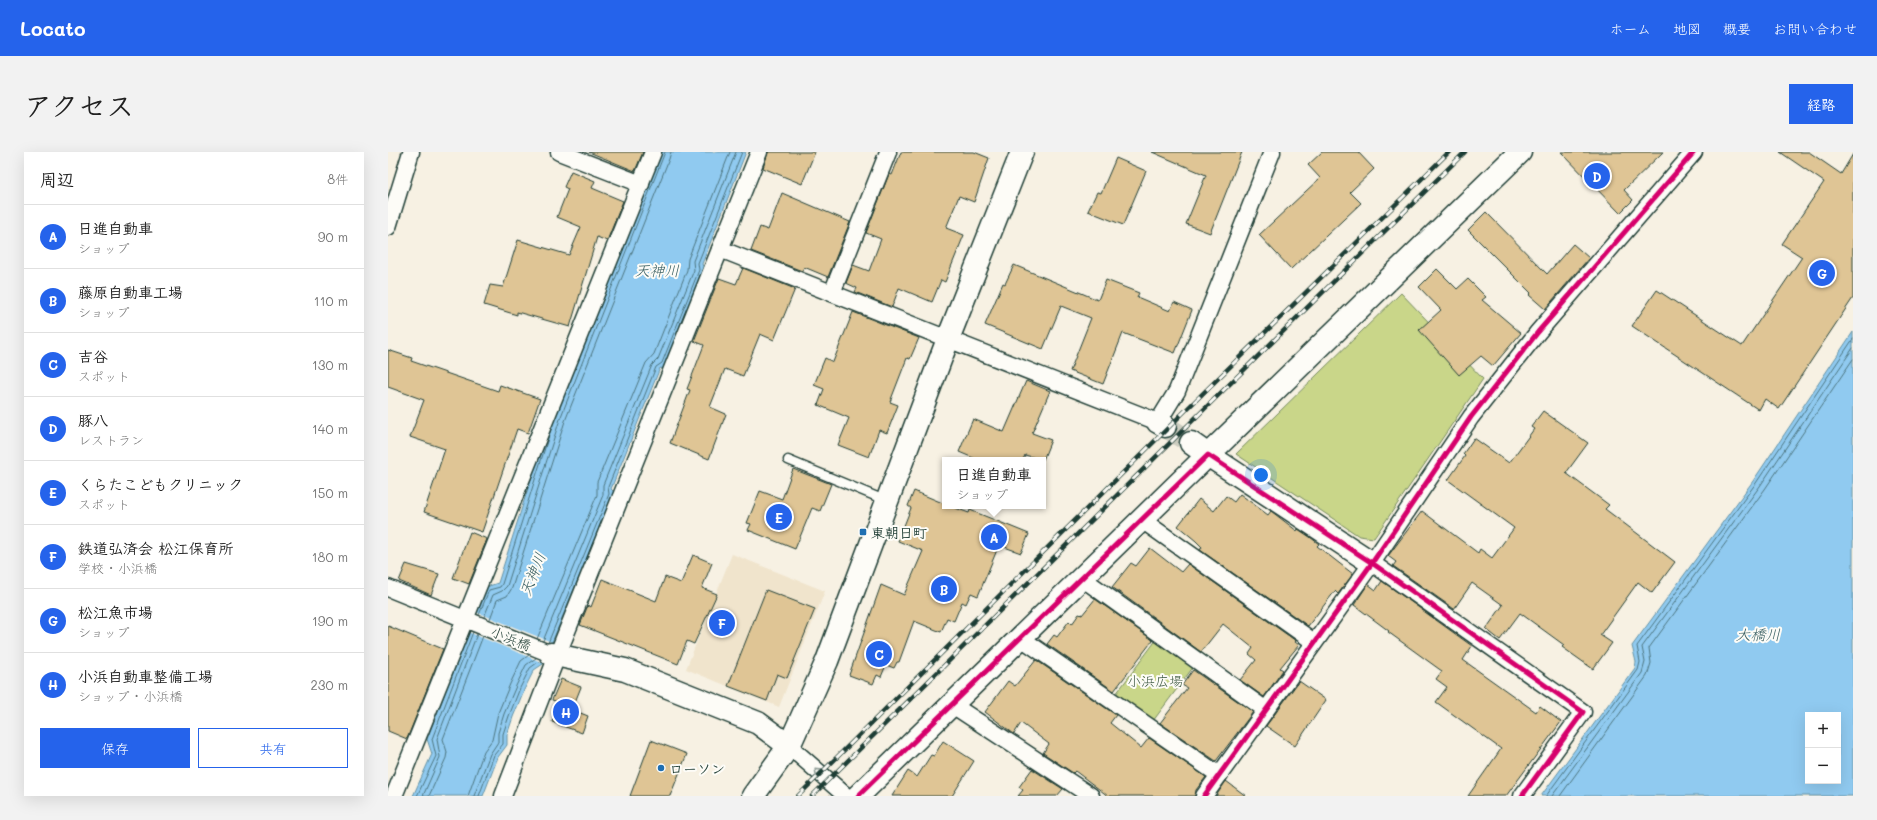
<!DOCTYPE html>
<html lang="ja">
<meta charset="utf-8">
<style>
:root{--surface:#fff;--page:#f2f2f2;--text:#222;--muted:#767676;--line:#e0e0e0;--accent:#2563eb}
body{margin:0;font-family:Mali,"Klee One",sans-serif;background:var(--page);color:var(--text)}
.controls{position:absolute;right:12px;bottom:12px;display:grid;overflow:hidden;border-radius:0px;box-shadow:0 4px 16px #0002}
.controls button{width:36px;height:36px;display:grid;place-items:center;padding:0;border:0;border-bottom:1px solid var(--line);background:var(--surface);color:var(--text);font:20px sans-serif}
.you{position:absolute;left:873px;top:323px;width:14px;height:14px;margin:-10px;border:3px solid #fff;border-radius:50%;background:#1a73e8;box-shadow:0 0 0 6px #1a73e833}
.badge{display:grid;place-items:center;width:26px;height:26px;border-radius:50%;background:var(--accent);color:#fff;font-size:13px;font-weight:700}
.pin{position:absolute;translate:-50% -50%;border:2px solid #fff;box-shadow:0 1px 4px #0006}
.popup{position:absolute;left:554px;top:305px;width:104px;height:52px;box-sizing:border-box;display:grid;place-content:center;border-radius:0px;background:var(--surface);filter:drop-shadow(0 1px 3px #0005);font-size:13px;white-space:nowrap;color:var(--muted)}
.popup b{font-size:15px;color:var(--text)}
.popup::after{content:'';position:absolute;left:50%;top:100%;margin-left:-8px;border:8px solid transparent;border-top-color:var(--surface)}
.list{margin:0;padding:0;list-style:none}
h2{display:flex;justify-content:space-between;align-items:center;height:52px;margin:0;padding:0 16px;font-size:17px}
h2 small{font-size:13px;font-weight:400;color:var(--muted)}
.list li{display:grid;grid-template-columns:26px 1fr auto;gap:12px;align-items:center;box-sizing:border-box;height:64px;padding:0 16px;border-top:1px solid var(--line)}
.list b{display:block;font-size:15px;white-space:nowrap}
.list p{margin:0;font-size:13px;white-space:nowrap;color:var(--muted)}
.list em{font-size:13px;font-style:normal;color:var(--muted)}
.actions{display:flex;gap:8px;padding:12px 16px}
.actions a{flex:1;padding:9px 0;border:1px solid var(--accent);border-radius:0px;text-align:center;font-size:14px;color:var(--accent)}
.actions .main{background:var(--accent);color:#fff}
.map{position:relative;flex:none;width:1465px;height:644px;overflow:hidden;border-radius:0px}
header{display:flex;align-items:center;gap:24px;box-sizing:border-box;height:56px;padding:0 20px;background:var(--accent);color:#fff}
header strong{font-size:19px}
nav{display:flex;gap:22px;margin-inline-start:auto;font-size:14px}
.intro{display:flex;align-items:center;justify-content:space-between;box-sizing:border-box;height:96px;padding:0 24px}
h1{margin:0;font-size:28px}
.button{padding:10px 18px;border-radius:0px;background:var(--accent);color:#fff;font-size:14px;font-weight:700}
main{display:flex;gap:24px;padding:0 24px}
aside{flex:1;background:var(--surface);border-radius:0px;box-shadow:0 4px 16px #0002}
.map>svg:first-child{display:block}
.built{fill:#f0e4cc}
.green{fill:#c9d689;stroke:#748a5e}
.water{fill:#90caf0;stroke:#6392a5;fill-rule:evenodd}
.pier{fill:#f7f1e3}
.lines{fill:none;stroke-linecap:round;stroke-linejoin:round}
.shore{stroke:#4c757f;stroke-width:1}
.building{fill:#dfc595;stroke:#1f3d34}
.secondary-tunnel{stroke:#cccdc0;stroke-width:22;stroke-dasharray:22 11;stroke-linecap:butt}
.lane-casing{stroke:#1f3d34;stroke-width:11}
.street-casing{stroke:#1f3d34;stroke-width:19}
.secondary-casing{stroke:#1f3d34;stroke-width:25}
.lane{stroke:#fdfcf7;stroke-width:8}
.street{stroke:#fdfcf7;stroke-width:16}
.secondary{stroke:#fdfcf7;stroke-width:22}
.rail-casing{stroke:#1f3d34;stroke-width:4.5}
.rail{stroke:#fdfcf7;stroke-width:3;stroke-dasharray:9;stroke-linecap:butt}
.cycleway-casing{stroke:#fdfcf7;stroke-width:8}
.cycleway{stroke:#d6006c;stroke-width:5}
.oneway{stroke:#8e9c96}
.poi-dot{fill:#1f6fb2;stroke:#fdfcf7;stroke-width:1.5}
.labels{text-anchor:middle;dominant-baseline:central;stroke-width:4;stroke-linejoin:round;paint-order:stroke}
.poi-label{font-size:14px;font-weight:bold;fill:#1f3d34;stroke:#fdfcf7;text-anchor:start}
.street-label{font-size:14px;fill:#1f3d34;stroke:#fdfcf7}
.park-label{font-size:14px;fill:#415c45;stroke:#fdfcf7}
.water-label{font-size:15px;font-style:italic;fill:#3b6063;stroke:#fdfcf7}
</style>
<header>
<strong>Locato</strong>
<nav><a>ホーム</a><a>地図</a><a>概要</a><a>お問い合わせ</a></nav>
</header>
<div class="intro"><h1>アクセス</h1><a class="button">経路</a></div>
<main>
<aside>
<h2>周辺<small>8件</small></h2>
<ul class="list">
<li><span class="badge">A</span><div><b>日進自動車</b><p>ショップ</p></div><em>90 m</em></li>
<li><span class="badge">B</span><div><b>藤原自動車工場</b><p>ショップ</p></div><em>110 m</em></li>
<li><span class="badge">C</span><div><b>吉谷</b><p>スポット</p></div><em>130 m</em></li>
<li><span class="badge">D</span><div><b>豚八</b><p>レストラン</p></div><em>140 m</em></li>
<li><span class="badge">E</span><div><b>くらたこどもクリニック</b><p>スポット</p></div><em>150 m</em></li>
<li><span class="badge">F</span><div><b>鉄道弘済会 松江保育所</b><p>学校 · 小浜橋</p></div><em>180 m</em></li>
<li><span class="badge">G</span><div><b>松江魚市場</b><p>ショップ</p></div><em>190 m</em></li>
<li><span class="badge">H</span><div><b>小浜自動車整備工場</b><p>ショップ · 小浜橋</p></div><em>230 m</em></li>
</ul>
<div class="actions"><a class="main">保存</a><a>共有</a></div>
</aside>
<div class="map">
<svg width="1465" height="644" viewBox="0 0 1465 644">
<rect width="100%" height="100%" fill="#f7f1e3"/>
<filter id="ink" filterUnits="userSpaceOnUse"><feTurbulence type="fractalNoise" baseFrequency=".025" numOctaves="2"/><feDisplacementMap in="SourceGraphic" scale="8" xChannelSelector="R" yChannelSelector="G"/><feConvolveMatrix kernelMatrix="1 2 1 2 8 2 1 2 1" color-interpolation-filters="sRGB"/></filter>
<g filter="url(#ink)">
<polygon class="built" points="344,402 437,439 391,555 298,517"/>
<g class="green">
<polygon points="1013,141 1095,227 986,386 971,384 848,302"/>
<polygon points="769,487 806,514 765,569 728,542"/>
</g>
<g class="water">
<polygon points="268,0 358,0 314,112 316,117 276,217 272,216 223,337 226,340 155,512 146,518 136,538 125,565 119,583 119,593 110,605 95,644 25,644 44,602 39,587 98,435 110,431 163,264"/>
<path d="M1465,180V644H1153L1247,516L1248,510L1244,494L1365,329ZM1420,563H1450V629H1420Z"/>
</g>
<polygon class="pier" points="88,460 166,491 158,512 80,480"/>
<g class="lines">
<g class="shore">
<polyline points="91,463 101,438 112,435 114,432 163,277"/>
<polyline points="96,465 105,443 114,439 119,434 172,267 277,0"/>
<polyline points="102,467 109,448 119,444 124,436 177,269 281,7 283,0"/>
<polyline points="149,487 209,343 209,330 258,211 266,202 299,118 300,107 342,0"/>
<polyline points="155,489 215,343 215,333 264,213 270,207 306,118 305,109 348,0"/>
<polyline points="160,491 221,342 220,335 268,215 274,211 311,118 310,111 354,0"/>
<polyline points="29,644 48,604 44,587 85,480"/>
<polyline points="35,644 52,605 49,587 89,482"/>
<polyline points="41,644 58,606 59,600 55,587 95,484"/>
<polyline points="80,644 96,599 104,588 110,561 122,532 133,509 141,503"/>
<polyline points="86,644 102,602 110,590 110,581 116,562 128,534 138,513 148,506"/>
<polyline points="91,644 106,603 115,592 115,582 121,564 132,536 142,516 153,508"/>
<polyline points="1158,644 1250,518 1252,510 1249,494 1368,331 1465,187"/>
<polyline points="1164,644 1254,521 1257,510 1254,495 1372,334 1465,196"/>
<polyline points="1172,644 1259,524 1263,511 1261,496 1377,337 1465,207"/>
</g>
</g>
<g class="building">
<polygon points="201,0 255,0 247,19"/>
<polygon points="380,0 427,0 414,32 375,16"/>
<polygon points="513,0 586,0 601,6 586,50 571,44 558,76 576,83 557,130 553,128 544,150 511,136 504,155 467,140 469,136 458,131 465,113 481,119 493,87 478,81 501,22 504,23"/>
<polygon points="764,0 854,0 822,81 798,72 818,23"/>
<polygon points="934,0 970,0 986,17 962,40 973,51 903,117 871,83 932,26 920,13"/>
<polygon points="1173,0 1275,0 1236,38 1245,48 1232,61"/>
<polygon points="1392,0 1421,0 1453,22 1465,2 1465,146 1391,257 1377,247 1371,258 1244,174 1269,138 1354,194 1414,105 1394,92 1436,30"/>
<polygon points="728,6 758,19 735,73 700,59 709,40 713,41"/>
<polygon points="183,19 207,29 204,36 235,49 219,89 209,85 182,175 129,160 129,163 96,153 102,133 115,135 130,88 181,103 193,75 169,65 180,37 176,35"/>
<polygon points="394,41 462,70 440,125 416,115 414,119 363,99 372,75 380,78"/>
<polygon points="1098,60 1159,122 1185,92 1201,106 1157,157 1141,143 1143,141 1080,78"/>
<polygon points="626,113 710,148 718,128 751,141 749,145 782,159 786,150 804,158 787,201 735,181 715,232 682,219 703,166 673,154 655,197 597,173 615,131 617,132"/>
<polygon points="355,116 407,137 386,188 372,182 355,224 337,217 322,255 338,262 321,307 282,291 302,238 299,237 316,193 306,189 331,126 348,132"/>
<polygon points="1049,117 1069,137 1080,127 1098,145 1094,148 1133,181 1105,214 1093,204 1071,223 1031,178 1053,158 1031,135"/>
<polygon points="465,160 531,186 522,207 519,206 502,250 510,253 499,281 491,278 481,305 450,293 461,266 430,253 436,237 426,233 437,206 445,210"/>
<polygon points="0,198 24,206 23,209 110,239 112,233 152,247 140,281 129,277 94,380 36,360 57,297 22,285 36,248 0,235"/>
<polygon points="638,229 662,239 644,281 663,288 655,308 637,303 635,308 590,308 571,300 585,267 616,280"/>
<polygon points="1155,259 1200,291 1178,321 1221,353 1217,357 1287,410 1264,441 1250,430 1212,483 1224,491 1205,517 1174,495 1176,493 1132,461 1112,488 1098,477 1115,453 1084,431 1066,457 1005,414 1008,410 1000,404 1034,359 1090,401 1092,397 1104,406 1126,376 1060,328 1077,304 1075,302 1086,286 1121,311 1146,277 1143,275"/>
<polygon points="405,317 443,332 432,359 424,356 407,397 360,378 363,372 359,371 372,339 394,347"/>
<polygon points="526,339 557,352 557,354 562,354 581,361 582,358 641,382 633,401 611,393 590,444 583,441 578,452 574,450 566,469 559,466 553,480 526,469 511,510 509,510 506,516 498,513 493,525 489,523 485,532 461,523 493,433 516,443 535,399 510,389 523,356 520,354"/>
<polygon points="852,342 880,363 883,359 909,379 910,377 922,385 931,392 929,394 965,422 950,442 947,439 920,474 812,398 814,395 808,389 790,374 811,347 826,359 838,344 846,350"/>
<polygon points="82,380 99,387 81,432 65,426"/>
<polygon points="762,396 793,420 800,412 908,489 907,490 911,493 892,516 895,518 876,545 852,528 868,508 861,502 865,496 835,472 813,500 724,435 743,411 748,414"/>
<polygon points="305,403 324,411 314,436 329,442 306,492 299,489 290,512 192,473 200,453 203,455 214,427 268,449 277,425 293,431"/>
<polygon points="18,412 51,422 43,443 11,429"/>
<polygon points="994,429 1084,494 1075,508 1148,560 1152,554 1173,570 1118,644 1080,644 1113,597 1048,550 1059,535 1048,527 1054,519 1051,517 1000,480 1001,479 966,453 980,432 988,438"/>
<polygon points="378,438 427,457 399,526 389,522 379,549 340,534"/>
<polygon points="707,447 765,488 726,539 659,492 666,483 669,485 681,469 684,472 691,462 694,463"/>
<polygon points="0,474 55,497 19,587 0,579"/>
<polygon points="648,508 728,563 722,571 753,596 761,586 818,625 808,638 807,644 720,644 687,619 685,621 655,601 661,592 633,571 626,582 597,560 620,529 627,534"/>
<polygon points="805,518 865,560 828,609 772,571 799,536 794,533"/>
<polygon points="173,527 193,535 185,555 164,548"/>
<polygon points="911,529 938,548 907,594 878,574"/>
<polygon points="170,552 200,564 194,581 164,570"/>
<polygon points="263,588 299,602 282,644 242,644"/>
<polygon points="555,589 586,609 564,644 504,644 520,619 529,625 543,603 546,604"/>
<polygon points="644,617 675,637 669,644 630,644 635,638 631,635"/>
<polygon points="838,629 858,644 828,644"/>
</g>
<g class="lines">
<polyline class="secondary-tunnel" points="777,274 803,291"/>
<g class="lane-casing">
<polyline id="lane" points="400,308 499,349"/>
</g>
<g class="street-casing">
<g id="street">
<polyline points="171,0 253,32"/>
<polyline points="0,75 23,0"/>
<polyline points="332,97 770,270 789,239 884,0"/>
<polyline points="444,141 500,0"/>
<polyline points="754,368 926,490"/>
<polyline points="984,411 1195,560 1134,644"/>
<polyline points="694,426 878,558"/>
<polyline points="0,436 163,502"/>
<polyline points="633,486 831,623"/>
<polyline points="563,552 703,644"/>
<polyline points="401,594 458,644"/>
<polyline points="6,644 265,0"/>
<polyline points="115,644 169,504 371,0"/>
<polyline points="816,644 984,411 1083,265 1150,180 1306,0"/>
</g>
</g>
<g class="secondary-casing">
<g id="secondary">
<polyline points="770,270 777,274"/>
<polyline points="803,291 820,303 1132,0"/>
<polyline points="163,502 237,518 370,571 401,594"/>
<polyline points="365,644 401,594 439,509 560,187 634,0"/>
<polyline points="470,644 820,303 984,411"/>
</g>
</g>
<use href="#lane" class="lane"/>
<use href="#street" class="street"/>
<use href="#secondary" class="secondary"/>
<g class="rail-casing">
<g id="rail">
<polyline points="410,644 800,256 1061,0"/>
<polyline points="424,644 1077,0"/>
</g>
</g>
<use href="#rail" class="rail"/>
<g class="cycleway-casing">
<g id="cycleway">
<polyline points="470,644 820,303 984,411 1195,560 1134,644"/>
<polyline points="816,644 984,411 1083,265 1150,180 1306,0"/>
</g>
</g>
<use href="#cycleway" class="cycleway"/>
</g>
<defs><path id="oneway-chevron" d="M-2-3.5L2.5 0L-2 3.5" fill="none" stroke-width="1.6" stroke-linecap="round" stroke-linejoin="round"/></defs>
<use class="oneway" href="#oneway-chevron" transform="translate(429 619) rotate(-138)"/>
</g>
<g class="poi-dot">
<rect x="471" y="376" width="8" height="8" rx="2"/>
<circle cx="273" cy="616" r="4"/>
</g>
<g class="labels">
<g class="poi-label">
<text x="483" y="380">東朝日町</text>
<text x="281" y="616">ローソン</text>
</g>
<g class="street-label">
<text transform="translate(123 486) rotate(22)">小浜橋</text>
</g>
<g class="park-label">
<text x="767" y="528">小浜広場</text>
</g>
<g class="water-label">
<text x="269" y="118">天神川</text>
<text transform="translate(144 422) rotate(-68)">天神川</text>
<text x="1370" y="482">大橋川</text>
</g>
</g>
</svg>
<div class="controls">
<button>+</button>
<button>−</button>
</div>
<div class="you"></div>
<div class="pin badge" style="left:606px;top:385px">A</div>
<div class="popup"><b>日進自動車</b>ショップ</div>
<div class="pin badge" style="left:556px;top:437px">B</div>
<div class="pin badge" style="left:491px;top:502px">C</div>
<div class="pin badge" style="left:1209px;top:24px">D</div>
<div class="pin badge" style="left:391px;top:365px">E</div>
<div class="pin badge" style="left:334px;top:471px">F</div>
<div class="pin badge" style="left:1434px;top:121px">G</div>
<div class="pin badge" style="left:178px;top:560px">H</div>
</div>
</main>
